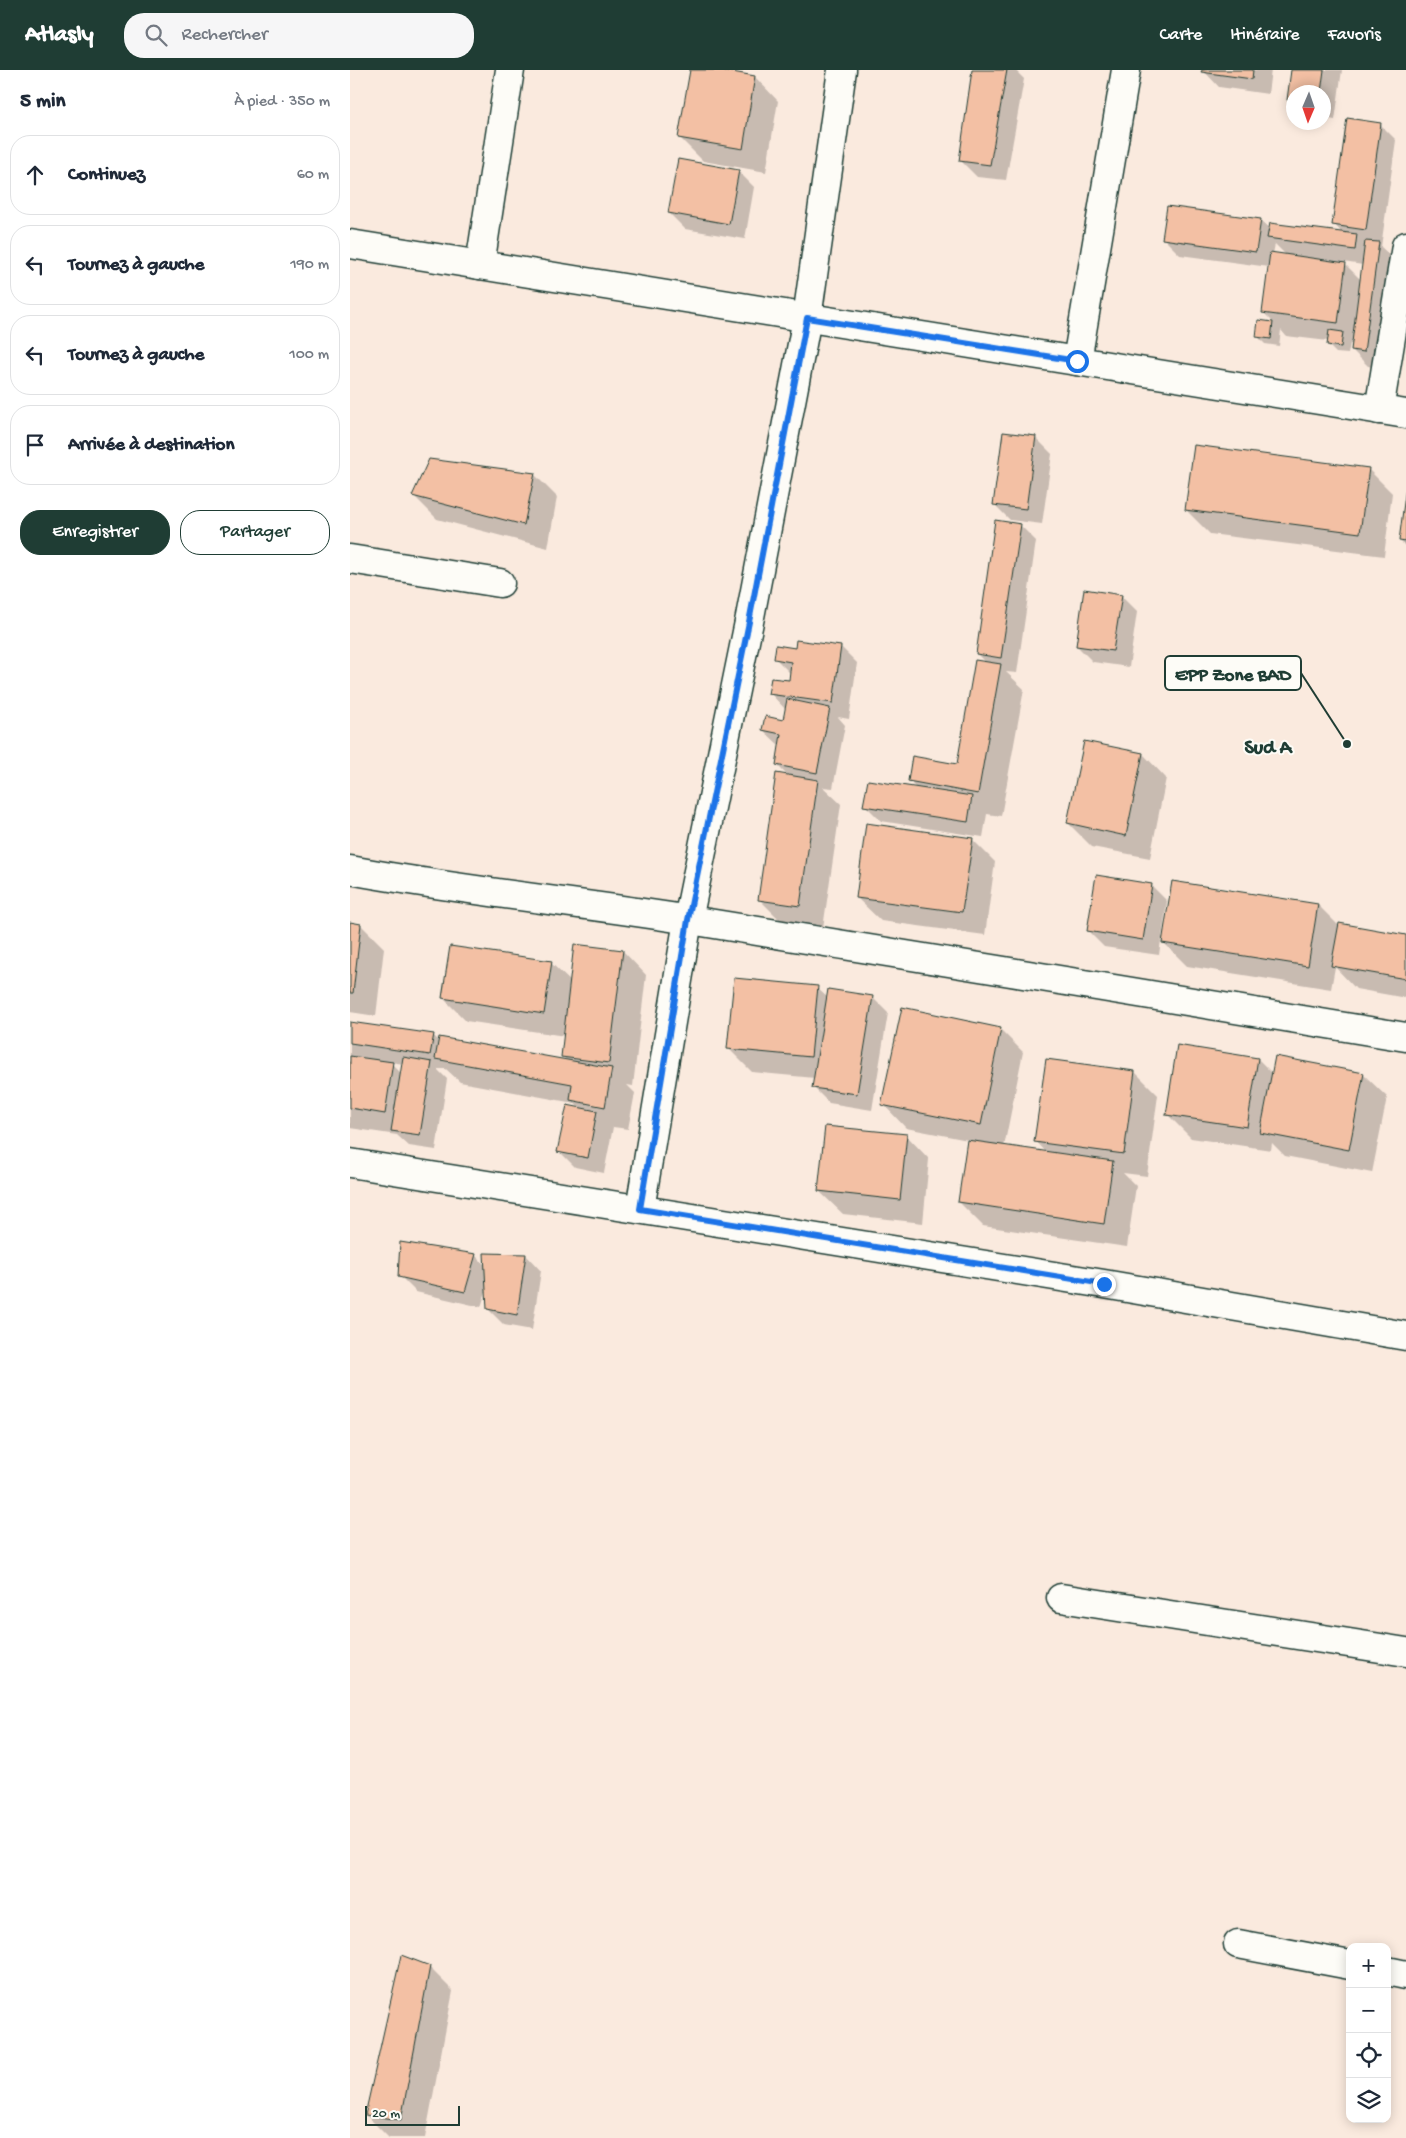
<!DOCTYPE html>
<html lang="fr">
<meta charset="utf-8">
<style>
:root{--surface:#fff;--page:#f6f6f7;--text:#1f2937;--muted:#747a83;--line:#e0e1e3;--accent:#1f3d34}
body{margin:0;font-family:"Gochi Hand",sans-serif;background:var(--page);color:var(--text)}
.controls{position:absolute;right:15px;bottom:15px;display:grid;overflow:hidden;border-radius:10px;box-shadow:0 2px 12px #0003}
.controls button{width:45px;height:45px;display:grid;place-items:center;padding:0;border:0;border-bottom:1px solid var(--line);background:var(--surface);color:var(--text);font:25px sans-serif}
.compass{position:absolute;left:936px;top:15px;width:45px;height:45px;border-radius:50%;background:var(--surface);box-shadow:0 2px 12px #0003;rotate:182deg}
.scale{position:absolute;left:15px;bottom:12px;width:95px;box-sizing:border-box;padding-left:5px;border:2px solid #1f3d34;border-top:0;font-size:14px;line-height:18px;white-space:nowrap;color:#1f3d34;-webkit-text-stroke:4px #fdfcf7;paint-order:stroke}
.stop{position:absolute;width:15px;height:15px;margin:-11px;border:4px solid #1a73e8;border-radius:50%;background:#fff}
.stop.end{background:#1a73e8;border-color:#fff;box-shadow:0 1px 5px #0008}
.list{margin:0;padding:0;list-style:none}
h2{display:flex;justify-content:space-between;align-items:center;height:65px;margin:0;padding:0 20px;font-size:21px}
h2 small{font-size:16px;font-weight:400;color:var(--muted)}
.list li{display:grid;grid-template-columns:32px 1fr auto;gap:15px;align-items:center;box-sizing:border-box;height:80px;margin:0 10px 10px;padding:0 10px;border:1px solid var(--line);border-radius:20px}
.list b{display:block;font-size:19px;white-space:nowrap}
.list em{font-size:16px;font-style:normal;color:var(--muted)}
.actions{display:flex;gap:10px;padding:15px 20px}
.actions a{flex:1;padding:11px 0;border:1px solid var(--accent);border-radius:20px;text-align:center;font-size:18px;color:var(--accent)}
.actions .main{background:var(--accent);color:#fff}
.icon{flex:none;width:28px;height:28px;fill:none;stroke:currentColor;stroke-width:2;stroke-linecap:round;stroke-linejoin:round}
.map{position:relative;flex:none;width:1056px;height:2068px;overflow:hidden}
header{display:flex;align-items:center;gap:30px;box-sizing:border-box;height:70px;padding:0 25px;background:var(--accent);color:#fff}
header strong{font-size:24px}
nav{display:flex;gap:28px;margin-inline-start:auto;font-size:18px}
.search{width:350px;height:45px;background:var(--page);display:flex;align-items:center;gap:12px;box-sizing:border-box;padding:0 18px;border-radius:20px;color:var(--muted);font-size:19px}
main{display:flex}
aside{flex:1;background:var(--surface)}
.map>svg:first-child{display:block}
.shadow{fill:#0003;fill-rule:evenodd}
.building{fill:#f3c0a4;stroke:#1f3d34}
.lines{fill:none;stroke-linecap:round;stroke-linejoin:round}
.street-casing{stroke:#1f3d34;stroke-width:31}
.street{stroke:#fdfcf7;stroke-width:28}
.route{stroke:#1a73e8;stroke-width:6}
.labels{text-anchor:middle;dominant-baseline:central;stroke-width:4;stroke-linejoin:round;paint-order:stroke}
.quarter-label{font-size:20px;font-weight:bold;fill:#1f3d34;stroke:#fdfcf7}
.leader{fill:none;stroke:#1f3d34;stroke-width:2}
.callout-dot{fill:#1f3d34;stroke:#fdfcf7;stroke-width:2}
.callout{fill:#fdfcf7;stroke:#1f3d34;stroke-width:2}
.callout-label{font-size:19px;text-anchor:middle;font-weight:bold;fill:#1f3d34}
</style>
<header>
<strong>Atlasly</strong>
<div class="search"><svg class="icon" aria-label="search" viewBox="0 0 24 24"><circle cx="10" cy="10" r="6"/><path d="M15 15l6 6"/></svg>Rechercher</div>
<nav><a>Carte</a><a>Itinéraire</a><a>Favoris</a></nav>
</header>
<main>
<aside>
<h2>5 min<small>À pied · 350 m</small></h2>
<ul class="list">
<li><svg class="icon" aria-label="ahead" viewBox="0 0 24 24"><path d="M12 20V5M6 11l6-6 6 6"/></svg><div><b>Continuez</b></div><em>60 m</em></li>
<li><svg class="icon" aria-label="left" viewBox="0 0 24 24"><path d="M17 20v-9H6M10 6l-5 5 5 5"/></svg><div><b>Tournez à gauche</b></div><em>190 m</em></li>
<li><svg class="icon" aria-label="left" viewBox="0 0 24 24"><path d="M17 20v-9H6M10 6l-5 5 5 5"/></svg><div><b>Tournez à gauche</b></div><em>100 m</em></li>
<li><svg class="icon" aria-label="arrive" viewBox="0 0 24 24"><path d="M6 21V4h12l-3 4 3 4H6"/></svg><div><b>Arrivée à destination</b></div></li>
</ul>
<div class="actions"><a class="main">Enregistrer</a><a>Partager</a></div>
</aside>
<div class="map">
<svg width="1056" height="2068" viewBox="0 0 1056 2068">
<rect width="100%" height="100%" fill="#faeade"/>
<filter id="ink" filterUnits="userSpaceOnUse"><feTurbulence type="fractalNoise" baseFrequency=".02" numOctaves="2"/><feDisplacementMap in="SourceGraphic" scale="10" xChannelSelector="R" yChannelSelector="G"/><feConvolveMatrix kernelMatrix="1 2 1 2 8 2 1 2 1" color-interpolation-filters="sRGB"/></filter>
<g filter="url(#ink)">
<g class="shadow">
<polygon points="341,0 364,0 405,7 428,31 416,102 353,91 329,67"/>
<polygon points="623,0 665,0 674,9 656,110 627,107 611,91"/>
<polygon points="853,0 921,0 918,24 869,17"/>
<polygon points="942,0 992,0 985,50 974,48 974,22 944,22 944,35 938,30"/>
<path d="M1030,54L1046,70L1031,177L1044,189L1029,298L1018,296L1002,280L1003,274H1000L998,284L986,283L978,275V271L936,266L931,260L929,276L915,274L907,266L909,251L924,253L913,242L919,197L830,185L814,169L910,150L920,159L993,164L984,154ZM925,174L937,186L923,184ZM993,192L1013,195L1011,210Z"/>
<polygon points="388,101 404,117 395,169 335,159 319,143"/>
<polygon points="654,363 686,368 702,384 692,454 660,450 644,434"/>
<polygon points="1018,399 1042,423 1034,486 860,464 836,440"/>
<polygon points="184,404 207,427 198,478 87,449 64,426"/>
<polygon points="1056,426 1056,477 1050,471"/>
<polygon points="670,455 686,471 667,603 656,602 674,619 651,746 637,744 633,767 531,751 515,735 567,719 559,711 608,695 636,593 627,584"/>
<polygon points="771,526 787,542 779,597 743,592 727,576"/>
<polygon points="491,577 507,593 499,649 488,647 495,655 483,718 473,717 491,734 473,858 433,853 409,829 439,707 427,695 430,676 413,660 434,651 436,640 420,623 440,612 441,604 425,588 446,579"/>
<polygon points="735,673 793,684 816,708 800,788 742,777 718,753"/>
<polygon points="622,769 645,792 635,865 531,851 507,828"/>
<polygon points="801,815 817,831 812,867 968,835 990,857 1056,866 1056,928 1006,919 985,897 981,919 837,896 811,870 809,885 754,877 738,861"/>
<polygon points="0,854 11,855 34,878 26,946 0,942"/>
<path d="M273,881L296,905L283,1016L277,1015L285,1023L278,1059L263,1057L254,1103L225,1097L209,1081L231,1039L224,1033L110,1012L96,999H87L97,1009L86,1080L59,1076L47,1065L0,1058V953L83,965L89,971L217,991L212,986L215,966L116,951L93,928L201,893L221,912ZM40,992L54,994L52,1004Z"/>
<polygon points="467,918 478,928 522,927 538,943 522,1040 479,1033 463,1017 465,1008 402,1002 378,978"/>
<polygon points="650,959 673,982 654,1077 697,1083 686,1071 785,1002 808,1025 797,1106 773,1103 786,1116 777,1177 633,1156 609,1132 618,1070 556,1058 533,1034"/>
<polygon points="908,989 923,1004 1013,1004 1037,1027 1022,1103 935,1086 922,1073 921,1080 841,1068 817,1044"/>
<polygon points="556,1065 579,1089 573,1153 493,1144 469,1121"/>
<polygon points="51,1174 126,1186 136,1196 176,1185 191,1201 182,1260 154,1255 138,1239 137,1218 131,1237 66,1222 50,1206"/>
<polygon points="79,1897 103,1921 75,2068 39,2068 16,2045"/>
</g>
<g class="building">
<polygon points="340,0 371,0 405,6 393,79 328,68"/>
<polygon points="622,0 657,0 640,95 609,91"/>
<polygon points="852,0 903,0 902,9 851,2"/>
<polygon points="941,0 974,0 971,22 944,22 944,31 937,30"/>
<polygon points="997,48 1031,53 1016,160 982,155"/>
<polygon points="328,89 389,100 379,154 318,143"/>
<polygon points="817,136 911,149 906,182 812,169"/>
<polygon points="920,153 1007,164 1005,180 917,168"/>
<polygon points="1015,171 1029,172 1014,282 1001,280"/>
<polygon points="920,182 996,193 988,253 912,243"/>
<polygon points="908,250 923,252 921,269 906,267"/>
<polygon points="979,260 993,262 991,277 977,275"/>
<polygon points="653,362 686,366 676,439 643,435"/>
<polygon points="844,375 1019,398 1010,463 835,440"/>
<polygon points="79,389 185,403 174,455 62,426"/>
<polygon points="1056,417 1056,472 1049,471"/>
<polygon points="645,450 671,454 651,588 626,584"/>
<polygon points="734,519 772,525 763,581 726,576"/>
<polygon points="446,570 491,576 483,633 418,624 421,608 439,610 441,592 424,589 426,575 445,578"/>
<polygon points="625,590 651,594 628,724 558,711 562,686 607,694"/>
<polygon points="437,629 480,638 467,703 426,695 431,664 412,660 415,646 433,650"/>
<polygon points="734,671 793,683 776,766 717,753"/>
<polygon points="426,703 468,710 450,836 408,830"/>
<polygon points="518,710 622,726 618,752 513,736"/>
<polygon points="516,753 623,768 612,842 506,828"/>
<polygon points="746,805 802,814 793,870 737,861"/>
<polygon points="822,811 968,834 958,896 812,873"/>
<polygon points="0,852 11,854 3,923 0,923"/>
<polygon points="989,853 1056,865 1056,909 981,896"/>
<polygon points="224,874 273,880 259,993 211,987"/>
<polygon points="100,876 202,891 194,944 92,928"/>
<polygon points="384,908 468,916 461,987 377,979"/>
<polygon points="478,919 523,926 507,1024 462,1018"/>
<polygon points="552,937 651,958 631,1055 531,1035"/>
<polygon points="0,952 84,964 80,985 0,973"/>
<polygon points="89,967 262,998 255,1037 220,1030 222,1014 85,989"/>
<polygon points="827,975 908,988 897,1057 816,1045"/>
<polygon points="0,986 43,992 35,1044 0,1038"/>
<polygon points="925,986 1014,1003 999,1080 910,1063"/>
<polygon points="53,987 82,992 70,1065 41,1061"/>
<polygon points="696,989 785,1001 774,1084 684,1072"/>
<polygon points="217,1035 247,1041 238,1088 207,1082"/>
<polygon points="475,1056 557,1064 550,1130 468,1121"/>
<polygon points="617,1070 763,1091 754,1154 608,1132"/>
<polygon points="50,1172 126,1184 115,1222 48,1207"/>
<polygon points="134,1183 176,1184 167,1245 137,1239"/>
<polygon points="51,1885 80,1896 51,2050 15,2045"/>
</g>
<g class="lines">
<g class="street-casing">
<g id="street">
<polyline points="0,174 1056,344"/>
<polyline points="130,195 160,0"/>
<polyline points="727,291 776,0"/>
<polyline points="1029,340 1056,176"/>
<polyline points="0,489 150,513"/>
<path d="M0,800C113,821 227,832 340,850C579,888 817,928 1056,967"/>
<polyline points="0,1093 754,1214 1056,1266"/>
<polyline points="290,1139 338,850 400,547 457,248 492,0"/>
<polyline points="711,1528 1056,1582"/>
<polyline points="888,1874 1000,1895"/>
<polyline points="1037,1901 1056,1905"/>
</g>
</g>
<use href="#street" class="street"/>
</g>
</g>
<g class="lines" filter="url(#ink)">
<polyline class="route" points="727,291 457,248 400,547 338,850 290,1139 754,1214"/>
</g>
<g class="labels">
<g class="quarter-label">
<text x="918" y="679">Sud A</text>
</g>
</g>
<path class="leader" d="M997 674L951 603"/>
<circle class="callout-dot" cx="997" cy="674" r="5"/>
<rect class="callout" x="815" y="586" width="136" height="34" rx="5"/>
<g class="callout-label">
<text x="883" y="610">EPP Zone BAD</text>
</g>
</svg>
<div class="controls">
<button>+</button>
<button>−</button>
<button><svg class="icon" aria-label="locate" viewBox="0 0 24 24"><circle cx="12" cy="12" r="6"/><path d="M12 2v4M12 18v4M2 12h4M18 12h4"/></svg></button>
<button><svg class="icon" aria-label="layers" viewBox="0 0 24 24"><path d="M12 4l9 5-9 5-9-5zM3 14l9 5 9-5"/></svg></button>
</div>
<svg class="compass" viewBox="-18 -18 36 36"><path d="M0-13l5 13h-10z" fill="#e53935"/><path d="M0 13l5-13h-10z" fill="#747a83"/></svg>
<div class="scale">20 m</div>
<div class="stop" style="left:727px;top:291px"></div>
<div class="stop end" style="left:754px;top:1214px"></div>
</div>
</main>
